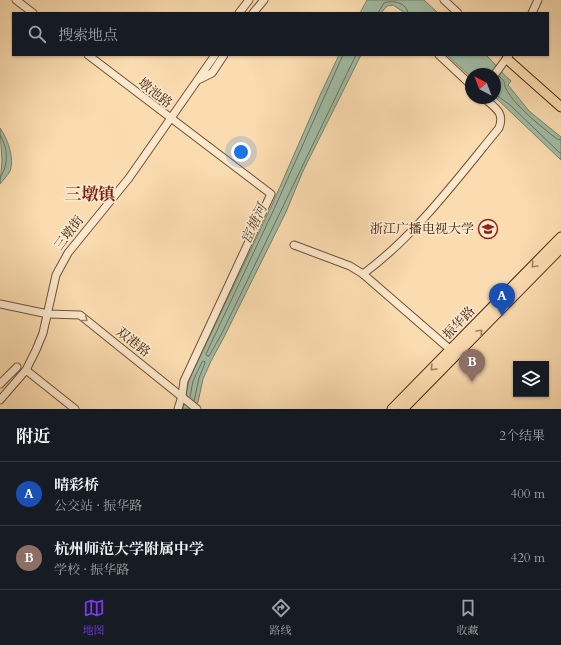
<!DOCTYPE html>
<html lang="zh">
<meta charset="utf-8">
<style>
:root{--surface:#171b24;--page:#20242c;--text:#f1f3f6;--muted:#9ea1a6;--line:#363941;--accent:#7c3aed}
body{margin:0;font-family:Cardo,"Noto Serif SC",serif;background:var(--page);color:var(--text)}
.controls{position:absolute;right:12px;bottom:12px;display:grid;overflow:hidden;border-radius:0px;box-shadow:0 1px 3px #0004}
.controls button{width:36px;height:36px;display:grid;place-items:center;padding:0;border:0;border-bottom:1px solid var(--line);background:var(--surface);color:var(--text);font:20px sans-serif}
.compass{position:absolute;left:465px;top:68px;width:36px;height:36px;border-radius:50%;background:var(--surface);box-shadow:0 1px 3px #0004;rotate:318deg}
.you{position:absolute;left:241px;top:152px;width:14px;height:14px;margin:-10px;border:3px solid #fff;border-radius:50%;background:#1a73e8;box-shadow:0 0 0 6px #1a73e833}
.badge{display:grid;place-items:center;width:26px;height:26px;border-radius:50%;background:var(--accent);color:#fff;font-size:13px;font-weight:700}
.pin{position:absolute;translate:-50% -33px;filter:drop-shadow(0 1px 2px #0008)}
.pin::after{content:'';position:absolute;top:21px;width:14px;height:12px;background:inherit;clip-path:polygon(0 0,100% 0,50% 100%)}
.list{margin:0;padding:0;list-style:none}
h2{display:flex;justify-content:space-between;align-items:center;height:52px;margin:0;padding:0 16px;font-size:17px}
h2 small{font-size:13px;font-weight:400;color:var(--muted)}
.list li{display:grid;grid-template-columns:26px 1fr auto;gap:12px;align-items:center;box-sizing:border-box;height:64px;padding:0 16px;border-top:1px solid var(--line)}
.list b{display:block;font-size:15px;white-space:nowrap}
.list p{margin:0;font-size:13px;white-space:nowrap;color:var(--muted)}
.list em{font-size:13px;font-style:normal;color:var(--muted)}
.icon{flex:none;width:22px;height:22px;fill:none;stroke:currentColor;stroke-width:2;stroke-linecap:round;stroke-linejoin:round}
.map{position:relative;flex:none;width:561px;height:409px;overflow:hidden}
.search{position:absolute;background:var(--surface);box-shadow:0 1px 3px #0004;left:12px;right:12px;top:12px;height:44px;display:flex;align-items:center;gap:10px;box-sizing:border-box;padding:0 14px;border-radius:0px;color:var(--muted);font-size:15px}
.sheet{height:180px;background:var(--surface)}
nav{display:flex;justify-content:space-around;align-items:center;box-sizing:border-box;height:56px;border-top:1px solid var(--line);background:var(--surface);font-size:11px;color:var(--muted)}
nav a{display:grid;justify-items:center;gap:2px}
nav .on{color:var(--accent)}
.map>svg:first-child{display:block}
.water{fill:#a0bca5;stroke:#7a7f69}
.lines{fill:none;stroke-linecap:round;stroke-linejoin:round}
.shore{stroke:#71705a;stroke-width:1}
.minor-casing{stroke:#705136;stroke-width:9}
.major-casing{stroke:#42230e;stroke-width:11}
.minor{stroke:#fce8cc;stroke-width:7}
.major{stroke:#fbdcb0;stroke-width:9}
.oneway{stroke:#9e805f}
.oneway2{stroke:#9f866d}
.labels{text-anchor:middle;dominant-baseline:central;stroke-width:3.5;stroke-linejoin:round;paint-order:stroke}
.street-label{font-size:13px;fill:#42230e;stroke:#fce8cc}
.poi-label{font-size:13px;fill:#42230e;stroke:#fce8cc;text-anchor:end}
.water-label{font-size:14px;font-style:italic;fill:#5a4934;stroke:#fce8cc}
.district-label{font-size:17px;font-weight:bold;fill:#7a1f14;stroke:#fce8cc}
</style>
<div class="map">
<svg width="561" height="409" viewBox="0 0 561 409">
<rect width="100%" height="100%" fill="#fbdcb0"/>
<filter id="stains"><feTurbulence type="fractalNoise" baseFrequency=".005" numOctaves="4"/><feColorMatrix values="0 0 0 0 .2 0 0 0 0 .09 0 0 0 0 .02 0 0 0 .5 -.17"/></filter>
<radialGradient id="worn" r=".72"><stop offset=".6" stop-color="#630" stop-opacity="0"/><stop offset="1" stop-color="#630" stop-opacity=".3"/></radialGradient>
<g class="water">
<polygon points="367,0 424,0 438,13 405,13 393,5 387,6 381,13 360,13"/>
<polygon points="339,55 361,55 303,171 286,212 224,337 211,361 203,379 198,402 193,409 183,409 189,380 272,205 321,93"/>
<path d="M447,55H486C495,63 501,73 511,81L508,85L529,111L561,137V160L495,97V74H471V77Z"/>
<path d="M0,128C7,138 15,158 10,171C8,175 3,180 0,184L2,161Z"/>
</g>
<g class="lines">
<g class="shore">
<path d="M378,13L384,3C393,0 406,2 408,13"/>
<polyline points="343,55 275,207 206,354 207,356 209,356 221,335 356,55"/>
<path d="M499,76L504,81C504,98 543,128 557,139L561,140"/>
<polyline points="495,94 510,105 561,154"/>
<path d="M0,135C8,147 9,166 0,177"/>
<polyline points="190,397 193,381 202,362 204,361 205,363 199,378 194,401"/>
</g>
<g class="minor-casing">
<g id="minor">
<polyline points="16,0 33,13"/>
<polyline points="444,0 458,13"/>
<polyline points="239,13 249,0"/>
<polyline points="253,13 264,0"/>
<polyline points="532,13 538,0"/>
<polyline points="88,55 271,194 184,381 182,396 178,409"/>
<polyline points="439,55 471,85"/>
<polyline points="495,74 509,55"/>
<polyline points="200,79 212,73 224,55"/>
<polyline points="294,245 350,266 363,274 453,352"/>
<path d="M363,274C416,235 457,179 499,128C505,112 495,108 484,98"/>
<polyline points="0,304 48,314 80,315 197,409"/>
<polyline points="26,370 75,409"/>
<polyline points="0,384 17,367"/>
<polyline points="0,400 26,370 36,350 43,333 56,275 68,253 129,178 215,55"/>
</g>
</g>
<g class="major-casing">
<g id="major">
<polyline points="507,59 561,107"/>
<polyline points="392,409 561,237"/>
<polyline points="403,409 561,248"/>
</g>
</g>
<use href="#minor" class="minor"/>
<use href="#major" class="major"/>
</g>
<defs><path id="oneway-chevron" d="M-2-3.5L2.5 0L-2 3.5" fill="none" stroke-width="1.6" stroke-linecap="round" stroke-linejoin="round"/></defs>
<g class="oneway">
<use href="#oneway-chevron" transform="translate(534 265) rotate(134)"/>
<use href="#oneway-chevron" transform="translate(480 332) rotate(-46)"/>
<use href="#oneway-chevron" transform="translate(433 368) rotate(135)"/>
</g>
<use class="oneway2" href="#oneway-chevron" transform="translate(85 319) rotate(38)"/>
<defs>
<g id="school-ring" transform="scale(1)"><circle r="9.5" fill="#fce8cc" stroke="#8f2418" stroke-width="1.5"/><path d="M0-5L7-2L0 1L-7-2ZM-4 1L0 2.5L4 1V4Q0 6-4 4Z" fill="#8f2418"/></g>
</defs>
<g fill-rule="evenodd">
<use href="#school-ring" x="488" y="229"/>
</g>
<g class="labels">
<g class="street-label">
<text transform="translate(155 93) rotate(38)">墩池路</text>
<text transform="translate(69 233) rotate(-53)">三墩街</text>
<text transform="translate(459 323) rotate(-46)">振华路</text>
<text transform="translate(133 342) rotate(38)">双港路</text>
</g>
<g class="poi-label">
<text x="474" y="229">浙江广播电视大学</text>
</g>
<g class="water-label">
<text transform="translate(254 224) rotate(-65)">宦塘河</text>
</g>
<g class="district-label">
<text x="90" y="194">三墩镇</text>
</g>
</g>
<rect width="100%" height="100%" filter="url(#stains)"/>
<rect width="100%" height="100%" fill="url(#worn)"/>
</svg>
<div class="controls">
<button><svg class="icon" aria-label="layers" viewBox="0 0 24 24"><path d="M12 4l9 5-9 5-9-5zM3 14l9 5 9-5"/></svg></button>
</div>
<svg class="compass" viewBox="-18 -18 36 36"><path d="M0-13l5 13h-10z" fill="#e53935"/><path d="M0 13l5-13h-10z" fill="#9ea1a6"/></svg>
<div class="you"></div>
<div class="pin badge" style="left:502px;top:316px;background:#1a4fb4">A</div>
<div class="pin badge" style="left:472px;top:382px;background:#8d6e63">B</div>
<div class="search"><svg class="icon" aria-label="search" viewBox="0 0 24 24"><circle cx="10" cy="10" r="6"/><path d="M15 15l6 6"/></svg>搜索地点</div>
</div>
<section class="sheet">
<h2>附近<small>2个结果</small></h2>
<ul class="list">
<li><span class="badge" style="background:#1a4fb4">A</span><div><b>晴彩桥</b><p>公交站 · 振华路</p></div><em>400 m</em></li>
<li><span class="badge" style="background:#8d6e63">B</span><div><b>杭州师范大学附属中学</b><p>学校 · 振华路</p></div><em>420 m</em></li>
</ul>
</section>
<nav>
<a class="on"><svg class="icon" aria-label="map" viewBox="0 0 24 24"><path d="M3 6l6-2 6 2 6-2v14l-6 2-6-2-6 2zM9 4v14M15 6v14"/></svg>地图</a>
<a><svg class="icon" aria-label="directions" viewBox="0 0 24 24"><path d="M12 3l9 9-9 9-9-9zM9 14v-3h6M13 9l2 2-2 2"/></svg>路线</a>
<a><svg class="icon" aria-label="saved" viewBox="0 0 24 24"><path d="M7 4h10v16l-5-4-5 4z"/></svg>收藏</a>
</nav>
